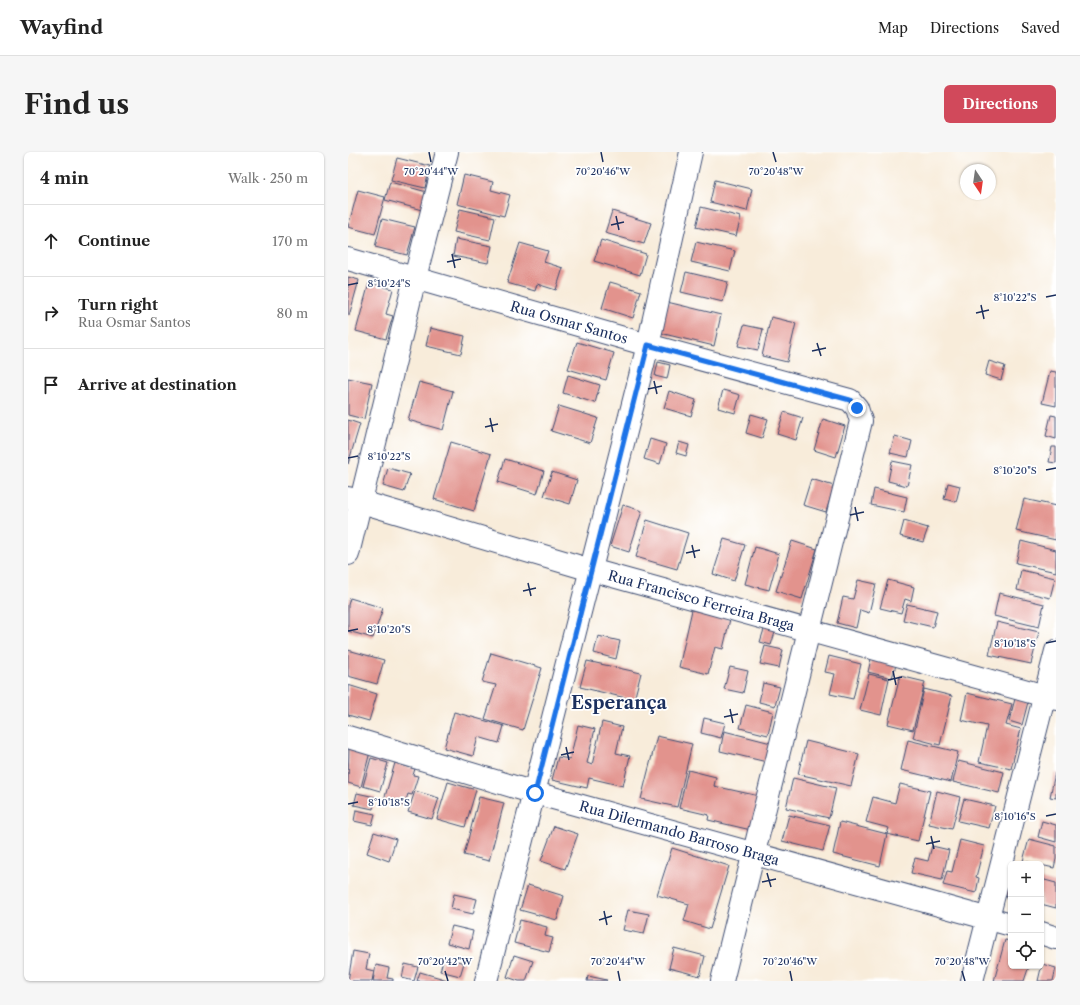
<!DOCTYPE html>
<meta charset="utf-8">
<style>
:root{--surface:#fff;--page:#f6f6f6;--text:#222;--muted:#767676;--line:#e0e0e0;--accent:#d1495b}
body{margin:0;font-family:"Libre Caslon Text",serif;background:var(--page);color:var(--text)}
.controls{position:absolute;right:12px;bottom:12px;display:grid;overflow:hidden;border-radius:6px;box-shadow:0 1px 3px #0004}
.controls button{width:36px;height:36px;display:grid;place-items:center;padding:0;border:0;border-bottom:1px solid var(--line);background:var(--surface);color:var(--text);font:20px sans-serif}
.compass{position:absolute;left:612px;top:12px;width:36px;height:36px;border-radius:50%;background:var(--surface);box-shadow:0 1px 3px #0004;rotate:167deg}
.stop{position:absolute;width:12px;height:12px;margin:-9px;border:3px solid #1a73e8;border-radius:50%;background:#fff}
.stop.end{background:#1a73e8;border-color:#fff;box-shadow:0 1px 4px #0008}
.list{margin:0;padding:0;list-style:none}
h2{display:flex;justify-content:space-between;align-items:center;height:52px;margin:0;padding:0 16px;font-size:17px}
h2 small{font-size:13px;font-weight:400;color:var(--muted)}
.list li{display:grid;grid-template-columns:26px 1fr auto;gap:12px;align-items:center;box-sizing:border-box;height:72px;padding:0 16px;border-top:1px solid var(--line)}
.list b{display:block;font-size:15px;white-space:nowrap}
.list p{margin:0;font-size:13px;white-space:nowrap;color:var(--muted)}
.list em{font-size:13px;font-style:normal;color:var(--muted)}
.icon{flex:none;width:22px;height:22px;fill:none;stroke:currentColor;stroke-width:2;stroke-linecap:round;stroke-linejoin:round}
.map{position:relative;flex:none;width:708px;height:829px;overflow:hidden;border-radius:6px}
header{display:flex;align-items:center;gap:24px;box-sizing:border-box;height:56px;padding:0 20px;background:var(--surface);border-bottom:1px solid var(--line)}
header strong{font-size:19px}
nav{display:flex;gap:22px;margin-inline-start:auto;font-size:14px}
.intro{display:flex;align-items:center;justify-content:space-between;box-sizing:border-box;height:96px;padding:0 24px}
h1{margin:0;font-size:28px}
.button{padding:10px 18px;border-radius:6px;background:var(--accent);color:#fff;font-size:14px;font-weight:700}
main{display:flex;gap:24px;padding:0 24px}
aside{flex:1;background:var(--surface);border-radius:6px;box-shadow:0 1px 3px #0004}
.map>svg:first-child{display:block}
.building{fill:#e2938d}
.lines{fill:none;stroke-linecap:round;stroke-linejoin:round}
.minor-casing{stroke:#3c4b71;stroke-width:24}
.minor{stroke:#fff;stroke-width:22}
.route{stroke:#1a73e8;stroke-width:5}
.ticks{fill:none;stroke:#1b2f5e;stroke-width:1.5}
.labels{text-anchor:middle;dominant-baseline:central;stroke-width:3.5;stroke-linejoin:round;paint-order:stroke}
.street-label{font-size:14px;fill:#1b2f5e;stroke:#fff}
.district-label{font-size:18px;font-weight:bold;fill:#1b2f5e;stroke:#fff}
.ticks-label{font-size:10px;text-anchor:middle;fill:#1b2f5e;stroke:#fff;stroke-width:3.5;stroke-linejoin:round;paint-order:stroke}
</style>
<header>
<strong>Wayfind</strong>
<nav><a>Map</a><a>Directions</a><a>Saved</a></nav>
</header>
<div class="intro"><h1>Find us</h1><a class="button">Directions</a></div>
<main>
<aside>
<h2>4 min<small>Walk · 250 m</small></h2>
<ul class="list">
<li><svg class="icon" aria-label="ahead" viewBox="0 0 24 24"><path d="M12 20V5M6 11l6-6 6 6"/></svg><div><b>Continue</b></div><em>170 m</em></li>
<li><svg class="icon" aria-label="right" viewBox="0 0 24 24"><path d="M7 20v-9h11M14 6l5 5-5 5"/></svg><div><b>Turn right</b><p>Rua Osmar Santos</p></div><em>80 m</em></li>
<li><svg class="icon" aria-label="arrive" viewBox="0 0 24 24"><path d="M6 21V4h12l-3 4 3 4H6"/></svg><div><b>Arrive at destination</b></div></li>
</ul>
</aside>
<div class="map">
<svg width="708" height="829" viewBox="0 0 708 829">
<rect width="100%" height="100%" fill="#fff"/>
<filter id="ink" filterUnits="userSpaceOnUse"><feTurbulence type="fractalNoise" baseFrequency=".025" numOctaves="2"/><feDisplacementMap in="SourceGraphic" scale="8" xChannelSelector="R" yChannelSelector="G"/><feConvolveMatrix kernelMatrix="1 2 1 2 8 2 1 2 1" color-interpolation-filters="sRGB"/></filter>
<filter id="wash" filterUnits="userSpaceOnUse"><feTurbulence type="fractalNoise" baseFrequency=".012" numOctaves="4" result="noise"/><feDisplacementMap in="SourceGraphic" scale="16" xChannelSelector="R" yChannelSelector="G"/><feGaussianBlur stdDeviation="0.9" result="paint"/><feColorMatrix in="noise" values="0 0 0 0 0 0 0 0 0 0 0 0 0 0 0 0 0 1.4 0 .05"/><feComposite in="paint" operator="in"/></filter>
<g filter="url(#wash)">
<rect width="100%" height="100%" fill="#f8ecda"/>
<g id="blocks">
<g class="building">
<polygon points="49,6 82,14 77,36 43,28"/>
<polygon points="116,23 145,30 143,38 162,43 156,64 109,52"/>
<polygon points="367,28 404,37 399,59 362,50"/>
<polygon points="42,30 79,40 74,58 37,48"/>
<polygon points="10,38 37,45 27,82 0,75"/>
<polygon points="353,55 393,65 388,84 348,75"/>
<polygon points="112,57 147,65 142,88 106,80"/>
<polygon points="264,59 303,71 296,92 257,81"/>
<polygon points="34,67 67,75 59,103 27,95"/>
<polygon points="108,87 144,94 140,111 105,104"/>
<polygon points="253,88 298,102 292,123 246,109"/>
<polygon points="348,90 387,99 382,119 343,110"/>
<polygon points="172,91 200,99 196,110 215,116 208,138 189,132 187,139 159,131"/>
<polygon points="338,120 380,130 375,150 333,140"/>
<polygon points="0,125 11,128 1,164 0,163"/>
<polygon points="262,130 293,139 285,166 254,156"/>
<polygon points="21,131 45,137 38,162 45,164 38,187 8,179"/>
<polygon points="319,150 373,163 366,194 312,181"/>
<polygon points="423,165 448,171 439,210 414,204"/>
<polygon points="396,173 415,177 410,198 390,194"/>
<polygon points="82,176 117,184 113,202 78,194"/>
<polygon points="229,190 266,201 258,228 220,217"/>
<polygon points="641,209 657,214 653,228 637,223"/>
<polygon points="310,210 322,213 319,227 307,224"/>
<polygon points="702,219 708,220 708,254 694,251"/>
<polygon points="220,223 252,233 247,251 215,241"/>
<polygon points="0,226 24,231 16,267 0,263"/>
<polygon points="71,230 105,239 95,278 60,268"/>
<polygon points="375,238 392,243 387,261 370,256"/>
<polygon points="321,239 348,248 343,264 316,256"/>
<polygon points="211,254 250,266 242,291 203,279"/>
<polygon points="436,260 455,266 448,288 429,282"/>
<polygon points="403,262 420,267 414,286 398,281"/>
<polygon points="703,263 708,264 708,287 698,284"/>
<polygon points="475,267 497,274 488,305 466,298"/>
<polygon points="0,268 12,272 0,312"/>
<polygon points="547,284 564,289 560,305 542,301"/>
<polygon points="302,287 318,292 312,312 296,307"/>
<polygon points="103,290 143,302 126,359 86,347"/>
<polygon points="331,290 341,293 338,304 328,301"/>
<polygon points="704,295 708,295 708,311 701,310"/>
<polygon points="157,307 196,319 189,342 150,330"/>
<polygon points="544,309 564,313 559,334 540,329"/>
<polygon points="40,316 62,322 56,340 35,334"/>
<polygon points="204,320 229,328 222,352 196,344"/>
<polygon points="463,327 486,334 478,360 455,353"/>
<polygon points="600,331 612,334 608,350 596,347"/>
<polygon points="526,337 559,345 556,360 523,353"/>
<polygon points="676,347 708,354 708,388 668,379"/>
<polygon points="275,353 294,359 281,400 262,394"/>
<polygon points="299,368 340,381 329,417 288,405"/>
<polygon points="556,369 580,376 575,390 552,384"/>
<polygon points="376,387 397,393 386,429 365,422"/>
<polygon points="444,389 469,397 454,447 428,439"/>
<polygon points="673,389 708,398 708,420 668,411"/>
<polygon points="407,395 431,402 421,438 397,432"/>
<polygon points="673,418 707,426 702,446 669,438"/>
<polygon points="510,428 528,432 521,461 512,458 508,476 489,471 495,445 505,447"/>
<polygon points="540,428 566,435 563,449 557,447 553,461 532,456"/>
<polygon points="651,441 696,452 691,475 646,464"/>
<polygon points="2,446 35,456 25,486 0,479 0,453"/>
<polygon points="559,452 589,459 585,475 555,468"/>
<polygon points="344,458 382,467 375,497 367,495 360,522 331,515"/>
<polygon points="649,470 691,480 683,512 641,503"/>
<polygon points="418,471 429,474 423,493 412,490"/>
<polygon points="250,484 272,489 268,507 246,501"/>
<polygon points="417,494 435,498 431,516 412,512"/>
<polygon points="0,498 36,508 29,532 0,524"/>
<polygon points="143,501 194,516 175,578 137,567 148,533 134,530"/>
<polygon points="481,504 513,512 505,547 482,542 487,522 477,520"/>
<polygon points="523,507 548,513 544,526 520,520"/>
<polygon points="239,509 293,521 286,548 232,535"/>
<polygon points="382,515 400,519 395,541 376,537"/>
<polygon points="521,522 541,527 533,563 512,558"/>
<polygon points="552,524 577,530 565,578 540,572"/>
<polygon points="415,531 432,535 427,554 411,550"/>
<polygon points="0,533 29,542 21,569 0,563"/>
<polygon points="576,537 604,544 592,593 565,586"/>
<polygon points="619,541 664,552 658,573 673,577 663,617 631,610 639,574 613,568"/>
<polygon points="667,547 680,550 674,573 661,569"/>
<polygon points="398,553 425,560 420,583 392,576"/>
<polygon points="106,560 156,574 151,591 130,585 125,604 96,596"/>
<polygon points="356,566 377,571 373,586 353,581"/>
<polygon points="254,570 274,575 268,601 282,604 275,634 241,626 239,636 204,628 210,605 222,607 230,573 247,577 239,611 244,613"/>
<polygon points="376,579 423,591 419,610 372,599"/>
<polygon points="309,584 344,592 329,655 293,647"/>
<polygon points="560,588 610,600 603,630 553,618"/>
<polygon points="458,589 511,602 503,634 450,622"/>
<polygon points="1,594 22,600 13,635 0,631"/>
<polygon points="23,606 40,611 32,639 15,634"/>
<polygon points="610,609 656,620 651,641 605,630"/>
<polygon points="47,611 67,617 65,623 70,624 64,643 60,642 56,654 36,648"/>
<polygon points="340,618 368,625 366,634 411,644 403,678 360,668 361,663 331,656"/>
<polygon points="707,621 708,621 708,646 702,645"/>
<polygon points="445,626 488,636 481,666 438,656"/>
<polygon points="100,630 128,638 117,675 89,667"/>
<polygon points="552,632 582,639 570,689 539,682 541,676 518,670 525,645 547,651"/>
<polygon points="67,639 91,646 84,667 60,660"/>
<polygon points="589,639 612,645 604,677 581,672"/>
<polygon points="9,641 27,645 25,657 6,653"/>
<polygon points="131,645 156,651 141,709 116,703"/>
<polygon points="616,647 647,654 641,676 610,669"/>
<polygon points="8,658 27,662 24,673 6,669"/>
<polygon points="441,663 482,673 475,699 434,689"/>
<polygon points="694,669 708,673 708,690 690,685"/>
<polygon points="492,670 539,682 532,714 485,702"/>
<polygon points="206,674 230,682 217,717 193,709"/>
<polygon points="26,680 48,687 41,709 19,701"/>
<polygon points="681,687 708,694 708,707 706,716 675,709"/>
<polygon points="612,688 636,694 628,725 631,726 628,741 595,733 599,719 604,720"/>
<polygon points="584,694 601,698 594,728 563,721 567,706 580,709"/>
<polygon points="324,696 381,714 362,777 336,769 341,752 309,743"/>
<polygon points="663,719 663,745 656,744"/>
<polygon points="693,727 708,731 708,756 693,752"/>
<polygon points="180,733 216,744 209,768 172,758"/>
<polygon points="106,742 129,747 125,762 103,757"/>
<polygon points="280,758 301,762 296,782 275,778"/>
<polygon points="172,768 199,775 197,784 205,786 201,800 166,791"/>
<polygon points="104,774 125,779 121,797 99,791"/>
<polygon points="657,788 663,789 663,814 681,814 676,829 646,829"/>
<polygon points="326,796 357,804 352,824 321,816"/>
<polygon points="5,799 21,802 18,817 26,819 24,829 0,829"/>
<polygon points="166,803 185,809 178,829 171,829 159,825"/>
<polygon points="96,805 116,811 112,824 92,819"/>
<polygon points="57,812 70,815 66,829 54,826"/>
<polygon points="694,812 708,816 705,829 690,829"/>
<polygon points="28,813 41,816 39,826 45,827 45,829 25,829"/>
<polygon points="72,820 103,829 69,829"/>
<polygon points="240,824 259,828 258,829 239,829"/>
</g>
</g>
</g>
<g filter="url(#ink)">
<use href="#blocks" fill-opacity="0" stroke="#3c4b71" stroke-width="1"/>
<g class="lines">
<g class="minor-casing">
<g id="minor">
<path id="s1" d="M0,107L300,193L502,248L509,256L513,269L374,829"/>
<path id="s2" d="M0,346L243,418L708,547"/>
<polyline points="0,402 67,126 99,0"/>
<path id="s3" d="M0,585L187,641L663,773"/>
<polyline points="693,781 708,786"/>
<polyline points="138,829 300,193 343,0"/>
<polyline points="624,829 708,499"/>
</g>
</g>
<use href="#minor" class="minor"/>
</g>
</g>
<g class="lines" filter="url(#ink)">
<polyline class="route" points="187,641 300,193 502,248 509,256"/>
</g>
<path class="ticks" d="M81,0L83,10M253,0L255,10M425,0L428,10M268,64L271,78M263,73L276,70M104,102L107,116M99,110L113,107M0,133L10,131M698,145L708,143M633,153L636,167M628,161L641,158M469,191L473,204M464,199L478,196M306,229L309,242M300,237L314,234M142,266L145,280M137,275L150,272M0,306L10,304M698,318L708,316M507,355L510,369M502,363L516,360M344,393L347,406M338,401L352,398M180,431L183,444M175,439L188,436M0,479L10,477M698,491L708,489M545,519L548,533M540,528L554,525M382,557L385,571M376,565L390,562M218,595L221,608M213,603L226,600M0,652L10,650M698,664L708,662M583,684L586,697M578,692L592,689M419,721L423,735M414,730L428,727M256,759L259,773M251,768L264,764M97,819L100,829M270,819L272,829M442,819L444,829M614,819L617,829"/>
<g class="labels">
<g class="street-label">
<text stroke="none"><textPath href="#s1" startOffset="230">Rua Osmar Santos</textPath></text>
<text stroke="none"><textPath href="#s2" startOffset="368">Rua Francisco Ferreira Braga</textPath></text>
<text stroke="none"><textPath href="#s3" startOffset="345">Rua Dilermando Barroso Braga</textPath></text>
</g>
<g class="district-label">
<text x="271" y="551">Esperança</text>
</g>
</g>
<g class="ticks-label">
<text x="83" y="23">70°20'44"W</text>
<text x="255" y="23">70°20'46"W</text>
<text x="428" y="23">70°20'48"W</text>
<text x="41" y="135">8°10'24"S</text>
<text x="667" y="149">8°10'22"S</text>
<text x="41" y="308">8°10'22"S</text>
<text x="667" y="322">8°10'20"S</text>
<text x="41" y="481">8°10'20"S</text>
<text x="667" y="495">8°10'18"S</text>
<text x="41" y="654">8°10'18"S</text>
<text x="667" y="668">8°10'16"S</text>
<text x="97" y="813">70°20'42"W</text>
<text x="270" y="813">70°20'44"W</text>
<text x="442" y="813">70°20'46"W</text>
<text x="614" y="813">70°20'48"W</text>
</g>
</svg>
<div class="controls">
<button>+</button>
<button>−</button>
<button><svg class="icon" aria-label="locate" viewBox="0 0 24 24"><circle cx="12" cy="12" r="6"/><path d="M12 2v4M12 18v4M2 12h4M18 12h4"/></svg></button>
</div>
<svg class="compass" viewBox="-18 -18 36 36"><path d="M0-13l5 13h-10z" fill="#e53935"/><path d="M0 13l5-13h-10z" fill="#767676"/></svg>
<div class="stop" style="left:187px;top:641px"></div>
<div class="stop end" style="left:509px;top:256px"></div>
</div>
</main>
